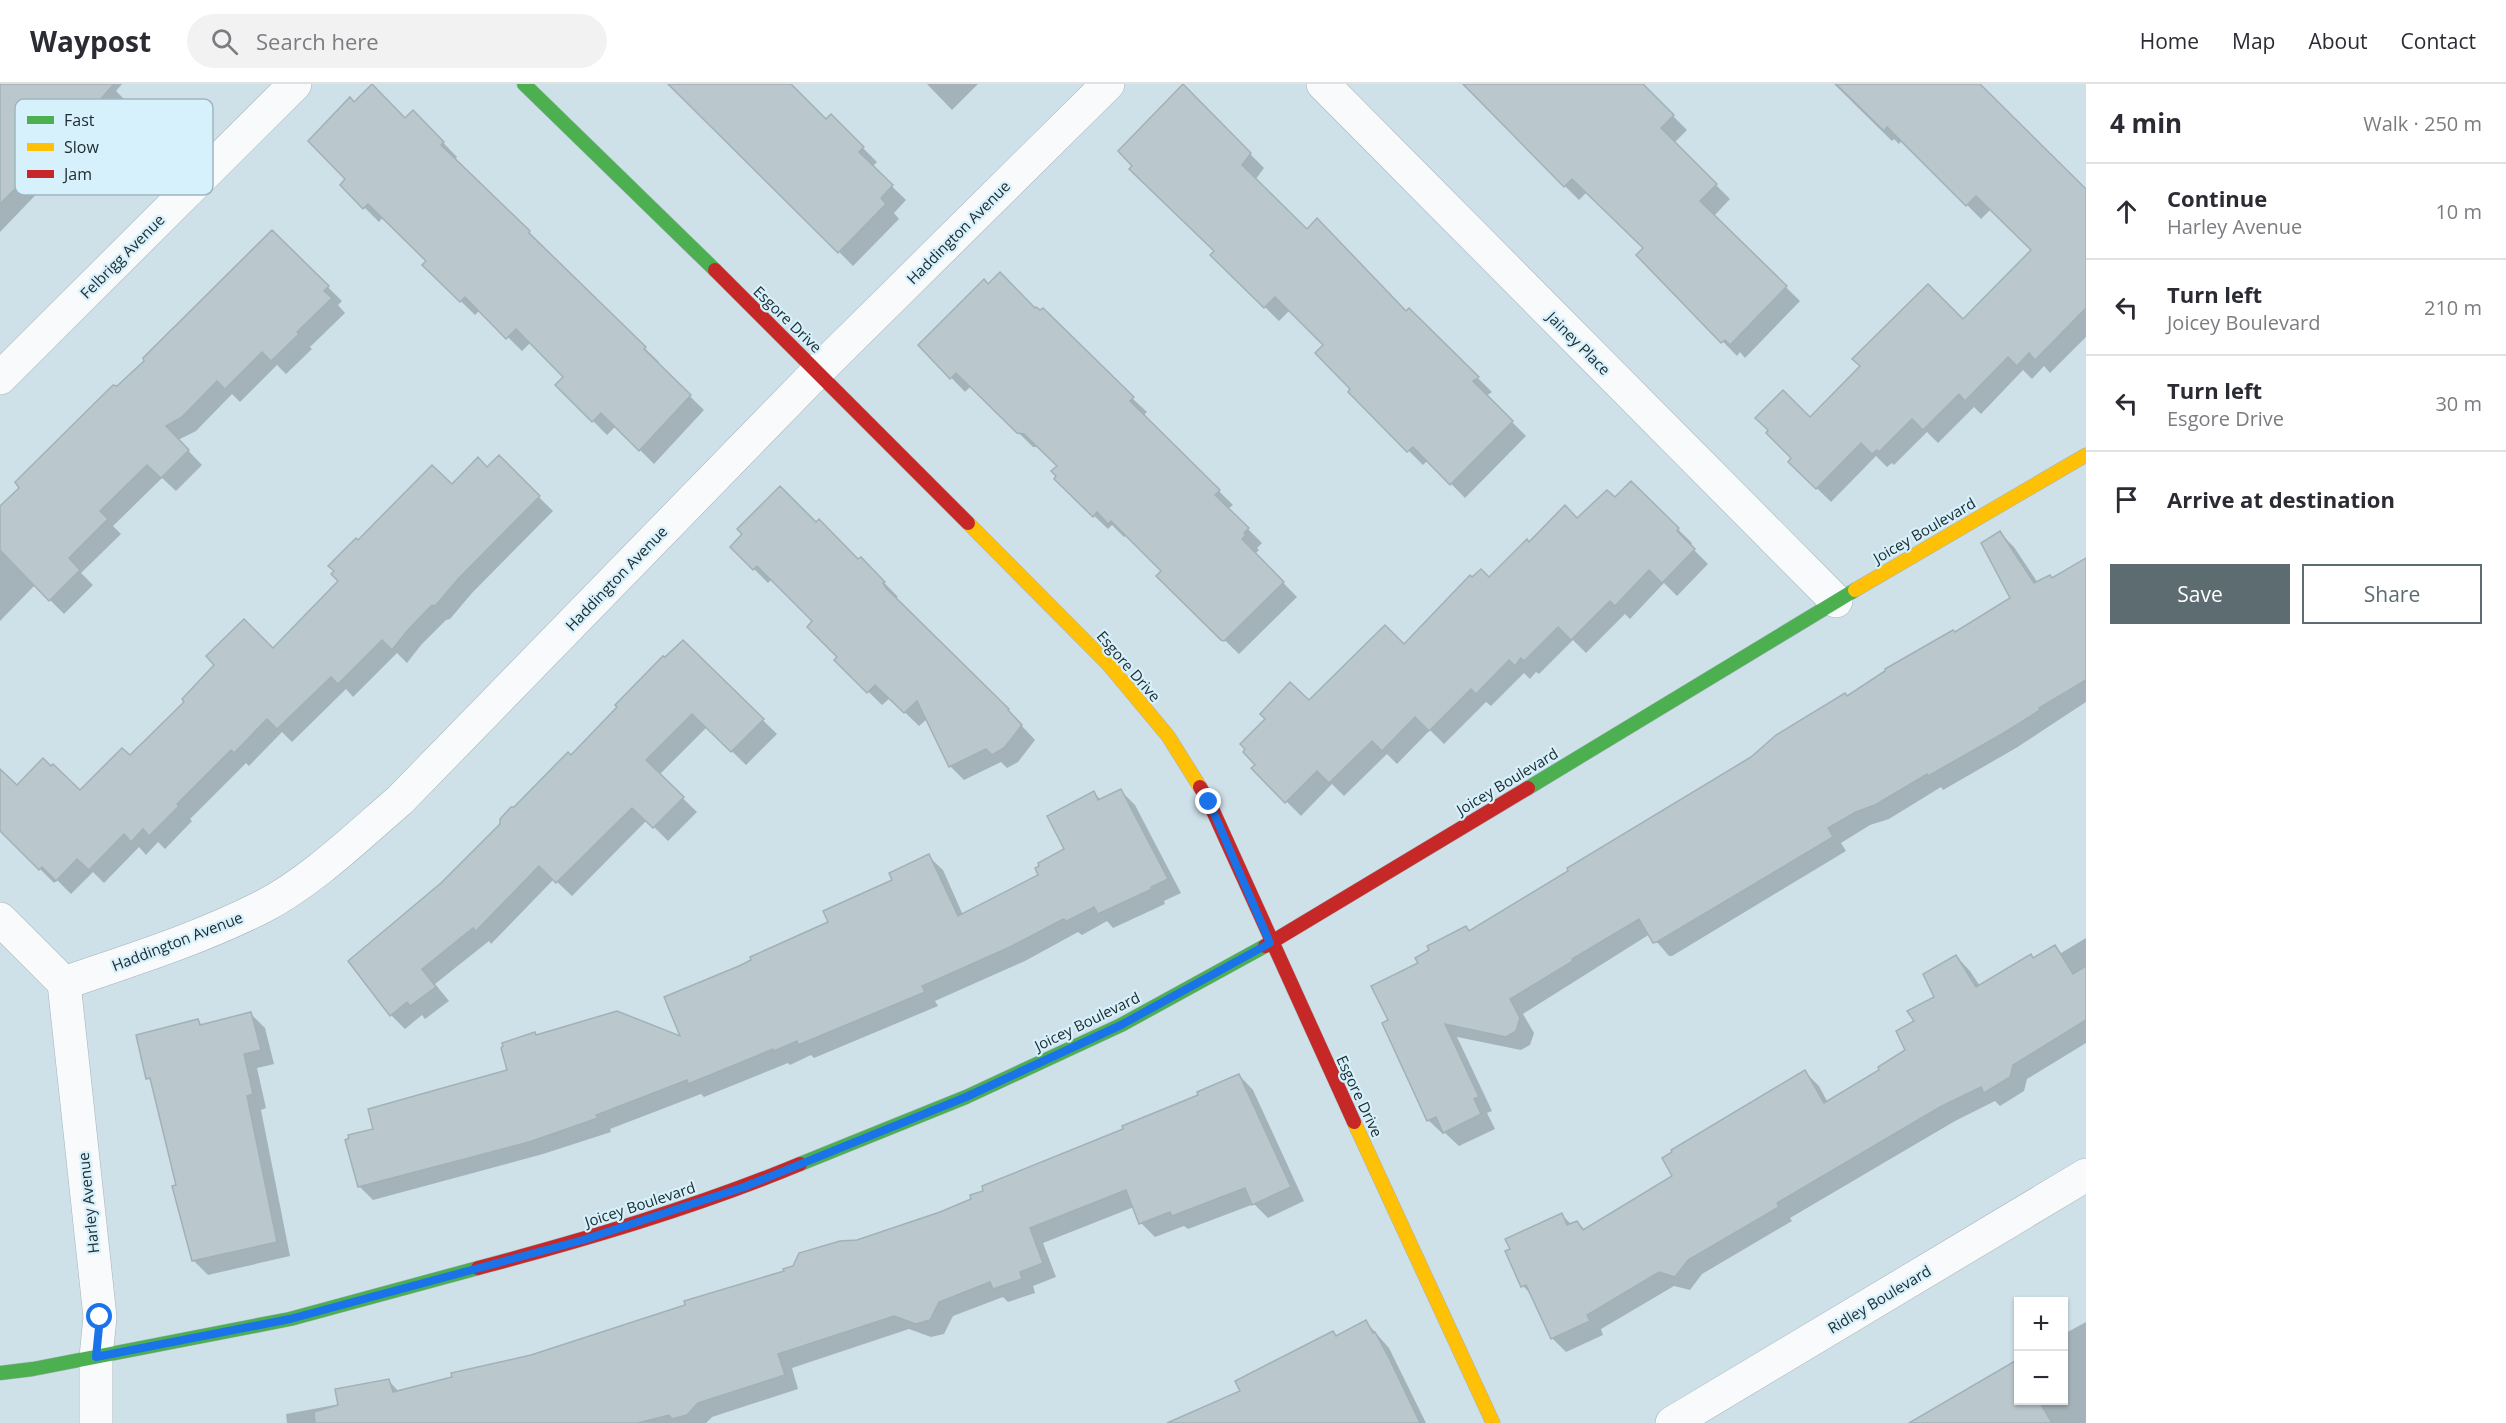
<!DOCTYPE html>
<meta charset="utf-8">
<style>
:root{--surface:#fff;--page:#f2f2f3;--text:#2b2b33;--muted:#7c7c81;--line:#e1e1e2;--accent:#5d6c71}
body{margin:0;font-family:"Open Sans",sans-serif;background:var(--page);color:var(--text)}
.controls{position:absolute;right:18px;bottom:18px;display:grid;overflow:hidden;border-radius:0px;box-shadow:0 2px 4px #0004}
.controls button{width:54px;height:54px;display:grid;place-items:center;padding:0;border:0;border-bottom:2px solid var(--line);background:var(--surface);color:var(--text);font:30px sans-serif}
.stop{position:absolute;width:18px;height:18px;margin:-14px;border:4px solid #1a73e8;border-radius:50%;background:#fff}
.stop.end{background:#1a73e8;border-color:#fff;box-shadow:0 2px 6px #0008}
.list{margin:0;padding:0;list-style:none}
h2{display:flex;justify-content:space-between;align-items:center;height:78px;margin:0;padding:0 24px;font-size:26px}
h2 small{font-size:20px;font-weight:400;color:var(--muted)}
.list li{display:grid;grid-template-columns:39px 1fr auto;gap:18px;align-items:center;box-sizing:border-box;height:96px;padding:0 24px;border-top:2px solid var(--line)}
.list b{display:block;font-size:22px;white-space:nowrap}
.list p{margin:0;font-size:20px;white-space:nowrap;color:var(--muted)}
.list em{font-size:20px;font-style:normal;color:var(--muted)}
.actions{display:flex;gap:12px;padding:18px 24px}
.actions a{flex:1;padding:14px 0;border:2px solid var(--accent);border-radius:0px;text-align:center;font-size:21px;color:var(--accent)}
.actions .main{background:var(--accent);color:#fff}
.icon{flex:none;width:33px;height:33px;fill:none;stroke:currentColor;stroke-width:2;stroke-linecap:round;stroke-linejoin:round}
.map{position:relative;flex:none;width:2086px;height:1339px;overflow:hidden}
header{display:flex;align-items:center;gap:36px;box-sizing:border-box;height:84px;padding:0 30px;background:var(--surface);border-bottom:2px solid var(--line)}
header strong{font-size:28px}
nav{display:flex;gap:33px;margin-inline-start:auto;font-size:21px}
.search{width:420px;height:54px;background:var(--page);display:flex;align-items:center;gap:15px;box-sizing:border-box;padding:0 21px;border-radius:33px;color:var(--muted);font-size:22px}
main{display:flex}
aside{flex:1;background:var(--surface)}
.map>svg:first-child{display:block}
.shadow{fill:#0003}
.building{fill:#bac8ce;stroke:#a3b1b6;stroke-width:1.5}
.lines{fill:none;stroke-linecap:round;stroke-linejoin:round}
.street-casing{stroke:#a5b3b9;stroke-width:34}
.fast-casing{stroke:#a5b3b9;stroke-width:15}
.slow-casing{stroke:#a5b3b9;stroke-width:15}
.jam-casing{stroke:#a5b3b9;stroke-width:15}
.street{stroke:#f8fafc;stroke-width:33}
.fast{stroke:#4caf50;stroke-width:14}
.slow{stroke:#ffc107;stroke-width:14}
.jam{stroke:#c62828;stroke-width:14}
.route{stroke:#1a73e8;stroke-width:8}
.labels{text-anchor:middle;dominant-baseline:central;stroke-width:4.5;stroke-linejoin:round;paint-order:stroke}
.street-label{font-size:15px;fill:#202d31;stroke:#d6f1fb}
.key{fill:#d6f1fb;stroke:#9fb6be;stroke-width:1.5}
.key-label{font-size:16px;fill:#202d31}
</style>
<header>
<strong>Waypost</strong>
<div class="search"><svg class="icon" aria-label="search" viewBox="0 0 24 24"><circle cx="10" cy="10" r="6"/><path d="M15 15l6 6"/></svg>Search here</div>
<nav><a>Home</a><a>Map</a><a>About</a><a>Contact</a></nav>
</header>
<main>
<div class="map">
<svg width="2086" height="1339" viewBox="0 0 2086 1339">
<rect width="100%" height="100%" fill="#cee0e8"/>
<g class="shadow">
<polygon points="0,0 122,0 116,7 126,17 0,148"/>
<polygon points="673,0 790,0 827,37 831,32 877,78 872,83 906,116 894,129 899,135 853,182"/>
<polygon points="927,0 978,0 952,26"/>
<polygon points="1462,0 1641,0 1687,46 1674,59 1730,115 1714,132 1800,217 1745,274 1740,268 1737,272 1638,171 1645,165 1587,108 1579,116"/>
<polygon points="1834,0 1979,0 2086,107 2086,253 2050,289 2044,282 2032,295 2023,286 1981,330 1974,323 1938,359 1927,348 1894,381 1892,379 1887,383 1876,372 1831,418 1790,378 1810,335 1963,237 2033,166 1991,125 1981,135 1902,56 1899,60 1894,55 1892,57"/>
<polygon points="1183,2 1264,84 1255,96 1307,147 1406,228 1409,226 1492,308 1486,312 1526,352 1465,414 1428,376 1423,381 1350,308 1353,305 1325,261 1290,226 1279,237 1212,171 1216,167"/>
<polygon points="354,19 427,42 457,73 455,76 543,162 542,164 659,278 657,280 704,326 654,380 616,342 607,351 557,301 565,293 531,258 522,267 480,226 475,231 424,181 428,177 383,133 379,138 342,101 347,95"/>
<polygon points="272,148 342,217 338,221 345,229 310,263 312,265 286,290 277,281 240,318 232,310 196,347 178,356 202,381 176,407 162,394 113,442 121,450 81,489 93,501 64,530 35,501 0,537 0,424"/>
<polygon points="989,202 1035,226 1132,314 1147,328 1143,332 1233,421 1228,425 1262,459 1257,464 1259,466 1255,470 1297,513 1239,570 1158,492 1163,487 1127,451 1124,453 1112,441 1108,445 1070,409 1059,382 1040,363 1033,363 971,302 965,308 920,261"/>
<polygon points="499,374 553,427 472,509 450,535 446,536 421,561 407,579 397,569 353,613 346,605 292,658 282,648 249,682 246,679 190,735 192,737 165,765 158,758 146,771 139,763 104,799 93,788 71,810 57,796 54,799 8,753 0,738 0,703 80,708 273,566 340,497 358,459 452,402 487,385"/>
<polygon points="1631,399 1692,459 1690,462 1708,480 1677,512 1664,499 1630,535 1625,530 1586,569 1573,556 1539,590 1536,588 1530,595 1524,589 1491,622 1486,618 1444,660 1430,646 1397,680 1387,670 1344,712 1332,700 1301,732 1253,684 1309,618 1404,562 1489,495 1529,460 1615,415"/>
<polygon points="2000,449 2014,463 2038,499 2053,495 2086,476 2086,618 2016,664 1943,706 1941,703 1889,735 1870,741 1841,759 1846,767 1672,872 1669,872 1650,850 1523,930 1534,949 1530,961 1521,966 1457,953 1492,1027 1487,1029 1495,1045 1459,1062 1445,1049 1443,1050 1428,1036 1390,937 1420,879 1848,614 2012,515"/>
<polygon points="732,463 858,477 861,475 898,513 896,514 899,519 1022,640 1021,641 1035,656 1018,678 1007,684 1001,678 964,696 950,682 927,635 919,642 890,614 882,621 836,576 839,573 814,537 772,495 768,499"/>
<polygon points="683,558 777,650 746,681 707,643 659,691 697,728 668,757 647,736 572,812 554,795 491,860 489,857 435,900 449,917 425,935 422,931 405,945 391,931 442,800 514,725 571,673"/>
<polygon points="1121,707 1135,721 1181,809 1164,817 1165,820 1113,844 1107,837 1082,851 1078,848 1025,877 935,917 938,922 814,974 811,971 790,981 788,979 704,1013 701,1010 610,1045 611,1048 543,1070 373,1116 359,1102 375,1046 509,987 537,953 682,955 739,884 829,838 928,772 943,786 963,831 1040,792 1067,766 1094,709 1101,716"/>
<polygon points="2086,854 2086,959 2027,995 2024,1007 2000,1022 1995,1017 1955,1037 1790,1134 1792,1137 1702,1190 1690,1206 1674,1202 1601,1245 1603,1251 1566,1268 1552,1254 1533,1212 1523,1202 1562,1131 1572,1141 1577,1138 1585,1146 1674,1092 1805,988 1819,1002 1828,1019 1882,986 1907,967 1916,938 1936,913 1956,872 1970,887 1980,902 2055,863 2061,869"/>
<polygon points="251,930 265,944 274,980 257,984 266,1024 261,1026 290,1172 208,1191 194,1177 174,1103 178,1102 153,999 148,994 198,937 203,942"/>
<polygon points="1239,991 1253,1006 1304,1117 1268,1134 1254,1120 1188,1145 1184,1142 1155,1153 1141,1139 1134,1123 1043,1159 1056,1193 1033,1202 1035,1209 1008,1218 1003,1213 953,1232 944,1250 931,1253 909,1245 792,1284 798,1305 712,1333 706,1339 287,1339 286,1330 340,1320 389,1297 399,1308 531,1272 786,1188 857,1158 941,1129 1200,1012"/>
<polygon points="1366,1238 1389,1264 1426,1339 1195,1339 1242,1307"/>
<polygon points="2086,1238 2086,1339 1912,1339 2018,1276 2018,1316 2064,1316 2064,1250"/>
</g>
<g class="building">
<polygon points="0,0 114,0 69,51 0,120"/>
<polygon points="372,0 405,34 413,26 444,58 441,61 530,147 529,149 646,263 644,265 691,311 639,367 601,329 592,338 555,301 563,293 516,245 506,255 465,213 460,218 422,181 426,177 368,120 363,125 340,101 345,95 308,57 350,13 354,18"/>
<polygon points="668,0 791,0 826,35 831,30 864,63 859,68 893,101 881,114 886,120 838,169"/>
<polygon points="1183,0 1251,69 1242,81 1307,145 1317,134 1406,227 1409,224 1479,293 1473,297 1513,337 1450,401 1413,363 1407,368 1348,308 1350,305 1315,269 1323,261 1275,213 1264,224 1210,171 1214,167 1129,85 1132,82 1118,67"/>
<polygon points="1463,0 1643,0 1674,31 1661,44 1717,100 1700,117 1787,202 1730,261 1725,256 1721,259 1636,171 1643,164 1572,95 1564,103"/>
<polygon points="1836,0 1980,0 2086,105 2086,224 2035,276 2029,269 2017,282 2008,273 1965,317 1959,310 1923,346 1912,335 1879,368 1877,366 1872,370 1861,359 1816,405 1788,378 1791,374 1766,349 1768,346 1755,334 1783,306 1810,333 1860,282 1852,275 1928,200 1963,235 2031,166 1976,112 1966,122 1887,43 1884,47"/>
<polygon points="272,146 329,202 324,207 332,214 297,248 299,250 271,277 262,268 225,305 217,297 182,333 166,342 189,366 161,394 147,381 100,427 108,435 69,474 80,486 49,517 0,466 0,422 19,404 15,398 113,301 117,302 144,277 143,274"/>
<polygon points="1000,188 1035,224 1036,223 1040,226 1043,224 1134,313 1130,317 1220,406 1215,411 1249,444 1244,449 1246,451 1242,455 1284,498 1224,557 1221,556 1156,492 1161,487 1111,437 1108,440 1097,428 1093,433 1054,395 1056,392 1051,387 1057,382 1024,350 1017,349 956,289 950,295 918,261 984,195 988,200"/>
<polygon points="499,371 540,412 458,495 436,521 431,522 407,547 392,566 382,556 338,600 331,593 277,645 267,635 234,669 231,666 177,720 179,722 149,752 143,745 131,758 124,750 89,786 77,775 56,797 42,783 39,786 0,747 0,685 17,701 43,674 51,682 53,680 80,706 122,664 130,671 184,618 182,615 214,581 206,572 244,535 273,564 338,497 331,490 334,487 328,482 356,454 358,456 432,381 452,400 478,373 487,383"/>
<polygon points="1631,397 1679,444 1677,447 1695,465 1662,499 1649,486 1615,522 1610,517 1571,556 1558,543 1524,577 1521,574 1515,582 1509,576 1476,610 1471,605 1429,647 1415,633 1382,667 1372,657 1329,699 1317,687 1285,719 1251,684 1255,681 1243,668 1245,665 1240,660 1265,635 1260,630 1290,598 1309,616 1385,541 1404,560 1470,491 1472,493 1481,485 1489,493 1527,455 1529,458 1565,421 1577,434 1607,406 1615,413"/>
<polygon points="780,402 816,438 819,435 858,475 861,473 885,498 883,499 886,504 1009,625 1008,626 1022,641 1004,664 992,671 986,665 949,683 917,617 904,629 875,601 867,609 834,576 837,573 807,543 812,537 757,482 753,486 730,463 742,450 737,445"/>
<polygon points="2000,447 2034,499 2050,491 2052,494 2086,474 2086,596 2039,624 2040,626 2002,650 1928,692 1927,690 1875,721 1856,728 1828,744 1833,753 1657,858 1653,859 1639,835 1572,875 1573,877 1510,915 1520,934 1516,947 1506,953 1445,940 1479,1013 1474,1015 1481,1030 1443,1049 1436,1033 1427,1037 1382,939 1388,936 1371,902 1418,879 1415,874 1429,866 1427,862 1466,842 1469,847 1568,787 1567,784 1751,673 1776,651 1845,609 1847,612 1885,587 1885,585 1953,546 1955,548 2010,514 1981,459"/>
<polygon points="683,556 764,635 731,668 692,630 646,676 684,713 653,744 632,724 556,799 539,782 476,847 473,844 422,885 436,903 410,922 407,918 390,932 348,877 441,799 500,740 500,735 511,723 514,723 568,668 571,671 617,623 615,621 663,572 665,573"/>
<polygon points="1121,705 1168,795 1151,803 1152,805 1098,830 1094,823 1067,837 1063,835 1010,863 922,902 925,908 798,961 797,957 774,967 773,965 688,1000 687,996 596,1031 598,1034 529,1058 358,1103 345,1056 349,1054 348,1051 373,1045 368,1025 507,986 501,964 503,962 502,959 535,948 536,951 617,927 680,952 664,913 739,882 751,876 750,873 828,838 823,827 892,796 889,789 929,770 958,832 1038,791 1035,784 1039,782 1038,779 1064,765 1047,732 1094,707 1098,716"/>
<polygon points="2055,861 2073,890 2086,882 2086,936 2013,981 2010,993 1984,1009 1981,1003 1940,1023 1777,1119 1779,1123 1688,1176 1675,1193 1659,1188 1587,1231 1590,1237 1551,1255 1526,1201 1521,1203 1505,1167 1510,1165 1505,1155 1562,1129 1567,1141 1577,1137 1583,1146 1672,1092 1662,1074 1672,1068 1671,1066 1805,986 1824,1019 1879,986 1878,983 1905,966 1896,947 1914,937 1907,927 1934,913 1923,890 1956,871 1976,903 2031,870 2033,874"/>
<polygon points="251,928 261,966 244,970 253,1010 247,1012 277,1158 192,1177 172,1102 176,1101 150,994 146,995 136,951 198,935 200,941"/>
<polygon points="1239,990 1291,1103 1252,1121 1245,1104 1172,1132 1170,1128 1139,1140 1126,1106 1030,1144 1043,1179 1020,1188 1022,1195 993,1205 990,1198 939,1218 930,1236 916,1240 894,1232 778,1270 785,1291 698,1319 687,1331 672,1335 669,1331 638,1339 315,1339 314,1328 338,1321 335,1305 389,1295 393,1308 452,1293 451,1289 531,1271 685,1221 684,1217 784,1187 783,1185 793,1182 799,1169 840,1157 857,1156 940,1128 971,1115 970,1111 983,1107 982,1102 1123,1045 1122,1042 1198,1011 1197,1008"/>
<polygon points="1366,1236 1373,1249 1375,1248 1390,1276 1420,1339 1167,1339 1240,1307 1235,1297 1333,1247 1336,1252"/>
<polygon points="2015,1277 2019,1282 2019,1317 2039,1317 2052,1339 1909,1339"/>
</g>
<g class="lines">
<g class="street-casing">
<g id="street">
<polyline points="1323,0 1836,517"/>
<polyline points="0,294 295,0"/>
<polyline points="0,835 64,899"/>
<path d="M64,899C131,876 199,855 262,823C311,798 358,752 400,716L818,287L1108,0"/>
<polyline points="64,899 100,1233 96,1273 96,1339"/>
<polyline points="1672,1339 2086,1091"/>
</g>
</g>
<g class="fast-casing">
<g id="fast">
<polyline points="524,0 715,186"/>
<polyline points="1528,704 1855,506"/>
<polyline points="800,1080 966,1013 1121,941 1265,862"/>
<polyline points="0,1289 33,1285 290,1235 478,1184"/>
</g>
</g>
<g class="slow-casing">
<g id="slow">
<polyline points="968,439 1108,580 1168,652 1200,703"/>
<polyline points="1855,506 2086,371"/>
<polyline points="1354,1038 1493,1339"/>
</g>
</g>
<g class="jam-casing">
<g id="jam">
<polyline points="715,186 968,439"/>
<polyline points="1200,703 1209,718 1354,1038"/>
<polyline points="1265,862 1528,704"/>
<path d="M478,1184C587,1155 696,1123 800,1080"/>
</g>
</g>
<use href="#street" class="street"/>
<use href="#fast" class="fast"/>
<use href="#slow" class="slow"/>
<use href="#jam" class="jam"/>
</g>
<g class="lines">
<polyline class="route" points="100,1233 96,1273 290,1235 583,1156 744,1103 966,1013 1121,941 1270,859 1209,718"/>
</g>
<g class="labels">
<g class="street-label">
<text transform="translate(958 148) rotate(-45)">Haddington Avenue</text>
<text transform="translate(122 172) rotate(-45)">Felbrigg Avenue</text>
<text transform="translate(788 235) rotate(44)">Esgore Drive</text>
<text transform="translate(1579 259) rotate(45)">Jainey Place</text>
<text transform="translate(1924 446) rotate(-30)">Joicey Boulevard</text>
<text transform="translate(616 494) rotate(-46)">Haddington Avenue</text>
<text transform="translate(1129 582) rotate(49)">Esgore Drive</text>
<text transform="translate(1507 697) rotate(-31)">Joicey Boulevard</text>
<text transform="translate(177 857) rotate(-21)">Haddington Avenue</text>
<text transform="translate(1087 937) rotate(-26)">Joicey Boulevard</text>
<text transform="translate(1360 1012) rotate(65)">Esgore Drive</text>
<text transform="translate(88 1119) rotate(-96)">Harley Avenue</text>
<text transform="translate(640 1120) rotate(-18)">Joicey Boulevard</text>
<text transform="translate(1879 1215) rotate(-31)">Ridley Boulevard</text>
</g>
</g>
<rect x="15" y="15" width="198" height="96" rx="9" class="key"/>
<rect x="27" y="32" width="27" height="8" fill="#4caf50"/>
<rect x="27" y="59" width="27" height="8" fill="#ffc107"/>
<rect x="27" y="86" width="27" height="8" fill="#c62828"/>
<g class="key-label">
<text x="64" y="42">Fast</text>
<text x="64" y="69">Slow</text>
<text x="64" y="96">Jam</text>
</g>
</svg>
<div class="controls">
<button>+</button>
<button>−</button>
</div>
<div class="stop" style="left:100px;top:1233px"></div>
<div class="stop end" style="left:1209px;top:718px"></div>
</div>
<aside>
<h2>4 min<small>Walk · 250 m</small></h2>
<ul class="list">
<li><svg class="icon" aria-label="ahead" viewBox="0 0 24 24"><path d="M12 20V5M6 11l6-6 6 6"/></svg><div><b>Continue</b><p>Harley Avenue</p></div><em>10 m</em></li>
<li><svg class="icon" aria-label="left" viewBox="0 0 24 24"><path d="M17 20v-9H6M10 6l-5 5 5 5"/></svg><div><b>Turn left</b><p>Joicey Boulevard</p></div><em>210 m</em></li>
<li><svg class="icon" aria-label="left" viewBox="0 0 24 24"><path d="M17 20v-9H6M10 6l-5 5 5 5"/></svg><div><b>Turn left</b><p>Esgore Drive</p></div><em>30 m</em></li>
<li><svg class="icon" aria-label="arrive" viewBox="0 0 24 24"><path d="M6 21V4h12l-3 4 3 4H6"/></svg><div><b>Arrive at destination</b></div></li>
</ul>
<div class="actions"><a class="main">Save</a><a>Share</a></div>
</aside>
</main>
